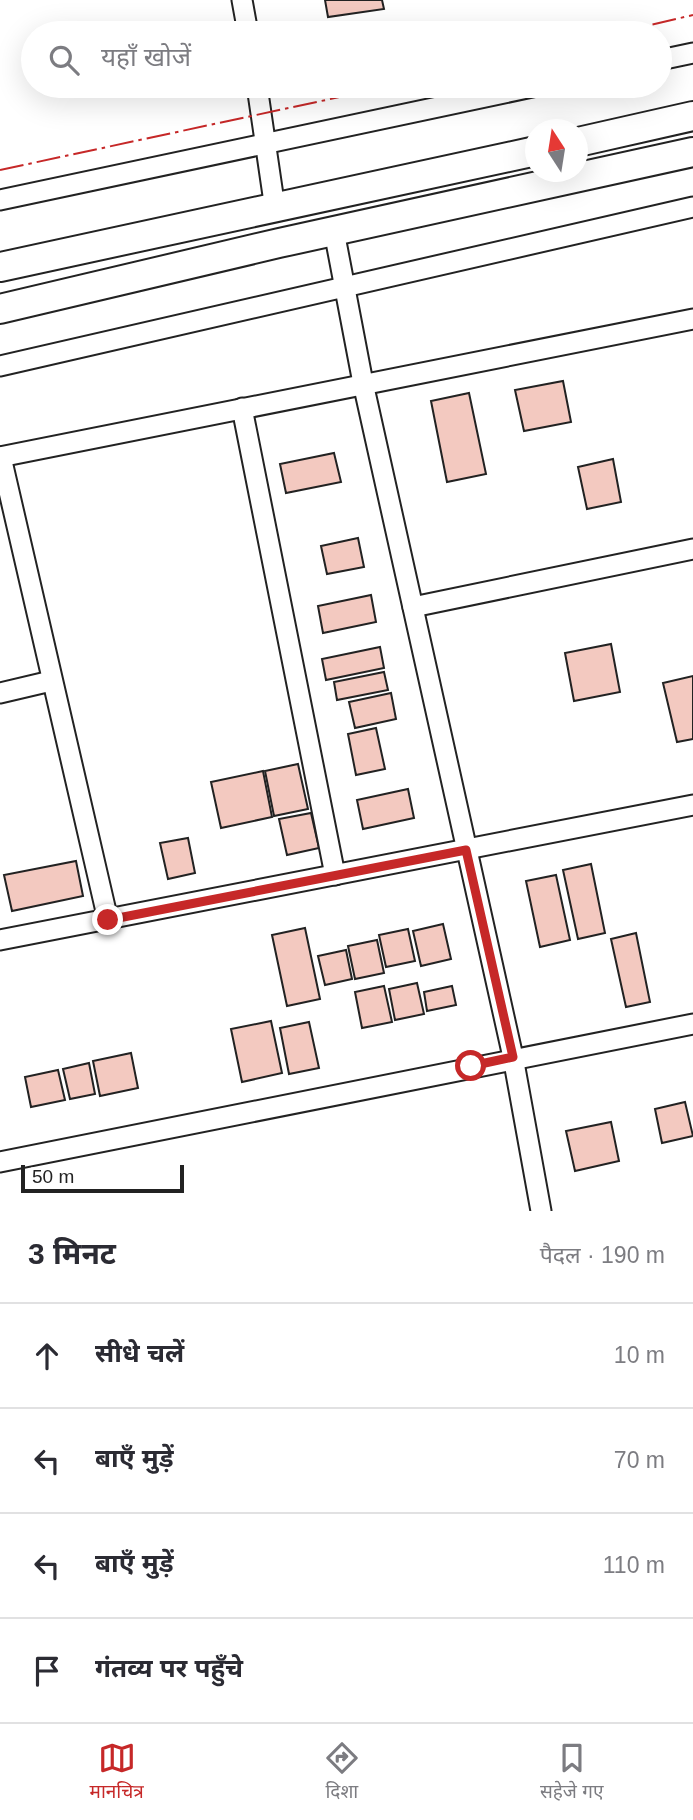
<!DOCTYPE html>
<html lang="hi">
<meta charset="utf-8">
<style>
:root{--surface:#fff;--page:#f2f2f3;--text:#2b2b33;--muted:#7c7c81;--line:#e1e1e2;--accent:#c62828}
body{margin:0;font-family:Helvetica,"Noto Sans Devanagari",sans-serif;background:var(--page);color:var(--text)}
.compass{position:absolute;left:525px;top:119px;width:63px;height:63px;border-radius:50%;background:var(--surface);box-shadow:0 7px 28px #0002;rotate:348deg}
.scale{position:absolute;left:21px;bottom:18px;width:163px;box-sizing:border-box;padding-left:7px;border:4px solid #222;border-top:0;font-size:19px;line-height:24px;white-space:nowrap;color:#222;-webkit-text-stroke:5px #fff;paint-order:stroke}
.stop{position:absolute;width:21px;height:21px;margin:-16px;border:5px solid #c62828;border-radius:50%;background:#fff}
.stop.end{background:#c62828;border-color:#fff;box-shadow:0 2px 7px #0008}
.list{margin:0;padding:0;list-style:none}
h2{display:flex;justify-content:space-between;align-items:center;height:91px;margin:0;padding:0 28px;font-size:30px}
h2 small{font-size:23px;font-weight:400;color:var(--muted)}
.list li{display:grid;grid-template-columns:46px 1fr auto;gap:21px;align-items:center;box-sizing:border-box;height:105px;padding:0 28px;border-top:2px solid var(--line)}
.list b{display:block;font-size:26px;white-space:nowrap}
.list em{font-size:23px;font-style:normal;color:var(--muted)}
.icon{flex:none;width:38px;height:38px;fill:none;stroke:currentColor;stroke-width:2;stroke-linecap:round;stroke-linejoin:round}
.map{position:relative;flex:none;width:693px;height:1211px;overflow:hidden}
.search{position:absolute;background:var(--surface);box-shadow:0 7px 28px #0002;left:21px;right:21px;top:21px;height:77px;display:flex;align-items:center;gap:18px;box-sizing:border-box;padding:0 24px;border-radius:38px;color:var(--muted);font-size:26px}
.sheet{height:511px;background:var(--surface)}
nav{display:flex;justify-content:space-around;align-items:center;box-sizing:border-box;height:98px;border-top:2px solid var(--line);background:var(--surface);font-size:19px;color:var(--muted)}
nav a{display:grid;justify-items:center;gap:4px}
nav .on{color:var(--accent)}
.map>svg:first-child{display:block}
.building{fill:#f3c9c0;stroke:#222;stroke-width:2}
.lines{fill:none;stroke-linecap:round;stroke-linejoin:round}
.street-casing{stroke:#222;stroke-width:23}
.secondary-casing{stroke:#222;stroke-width:32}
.street{stroke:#fff;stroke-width:19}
.secondary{stroke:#fff;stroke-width:28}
.power{stroke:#c62828;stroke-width:2;stroke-dasharray:24 5 3.5 5;stroke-linecap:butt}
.route{stroke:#c62828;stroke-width:9}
</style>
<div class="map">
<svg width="693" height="1211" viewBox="0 0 693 1211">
<rect width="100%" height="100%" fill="#fff"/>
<g class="building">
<polygon points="325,0 382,0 384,9 328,17"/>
<polygon points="563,381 571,422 524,431 515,390"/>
<polygon points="469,393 486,474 447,482 431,401"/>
<polygon points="334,453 341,482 286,493 280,464"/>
<polygon points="613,459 621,502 587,509 578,467"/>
<polygon points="358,538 364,567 327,574 321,546"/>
<polygon points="371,595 376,622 323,633 318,606"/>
<polygon points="611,644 620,692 574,701 565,653"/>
<polygon points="380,647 384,668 326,680 322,659"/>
<polygon points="384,672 388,690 337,700 334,682"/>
<polygon points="693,676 693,739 677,742 663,683"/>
<polygon points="391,693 396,719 355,728 349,702"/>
<polygon points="376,728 385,769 356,775 348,734"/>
<polygon points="298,764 308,809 274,816 265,771"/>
<polygon points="263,771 272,817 221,828 211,782"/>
<polygon points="408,789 414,818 363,829 357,800"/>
<polygon points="311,813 319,848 287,855 279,819"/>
<polygon points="188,838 195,873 168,879 160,843"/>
<polygon points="76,861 83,896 12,911 4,875"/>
<polygon points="591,864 605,933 578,939 563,870"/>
<polygon points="556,875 570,940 540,947 526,881"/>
<polygon points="443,924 451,959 421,966 413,931"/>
<polygon points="305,928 320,999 287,1006 272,935"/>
<polygon points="408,929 415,961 386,967 379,935"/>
<polygon points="636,933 650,1002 626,1007 611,939"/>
<polygon points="377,940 384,973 355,979 348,946"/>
<polygon points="346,950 352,979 325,985 318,956"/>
<polygon points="417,983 424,1014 395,1020 389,989"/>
<polygon points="384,986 392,1022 362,1028 355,992"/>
<polygon points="452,986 456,1005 427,1011 424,992"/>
<polygon points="271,1021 282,1073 242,1082 231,1029"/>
<polygon points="309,1022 319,1068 289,1074 280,1028"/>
<polygon points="131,1053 138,1088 100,1096 93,1061"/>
<polygon points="89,1063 95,1094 70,1099 63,1069"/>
<polygon points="58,1070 65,1100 31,1107 25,1077"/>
<polygon points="685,1102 693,1136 662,1143 655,1109"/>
<polygon points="611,1122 619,1161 575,1171 566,1131"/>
</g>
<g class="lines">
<g class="street-casing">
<g id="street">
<polyline points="242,0 248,33"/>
<polyline points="660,60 693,53"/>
<polyline points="257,86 275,209"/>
<polyline points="0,200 537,86"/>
<polyline points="334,231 363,383 513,1057 541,1211"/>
<polyline points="0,366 693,207"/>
<polyline points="242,408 335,875"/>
<polyline points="0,457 693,319"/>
<polyline points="1,457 108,920"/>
<polyline points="413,607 693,549"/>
<polyline points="0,693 51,681"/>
<polyline points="0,940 693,805"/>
<polyline points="0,1162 693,1024"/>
</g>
</g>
<g class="secondary-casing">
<g id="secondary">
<polyline points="578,142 693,116"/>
<polyline points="0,267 536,151"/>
<polyline points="0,309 279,243 693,152"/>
</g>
</g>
<use href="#street" class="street"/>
<use href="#secondary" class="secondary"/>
<g class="power">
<polyline points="616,33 693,15"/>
<polyline points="0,170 391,86"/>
</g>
</g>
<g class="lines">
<polyline class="route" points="108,920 466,850 513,1057 471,1066"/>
</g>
</svg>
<svg class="compass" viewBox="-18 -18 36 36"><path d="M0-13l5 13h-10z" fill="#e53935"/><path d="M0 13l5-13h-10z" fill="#7c7c81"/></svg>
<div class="scale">50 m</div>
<div class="stop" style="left:471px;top:1066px"></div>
<div class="stop end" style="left:108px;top:920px"></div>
<div class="search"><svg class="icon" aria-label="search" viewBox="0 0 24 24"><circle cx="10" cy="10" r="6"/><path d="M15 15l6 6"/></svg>यहाँ खोजें</div>
</div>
<section class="sheet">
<h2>3 मिनट<small>पैदल · 190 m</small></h2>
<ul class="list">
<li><svg class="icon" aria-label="ahead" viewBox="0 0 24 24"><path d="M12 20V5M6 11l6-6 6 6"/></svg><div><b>सीधे चलें</b></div><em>10 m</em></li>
<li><svg class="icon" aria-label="left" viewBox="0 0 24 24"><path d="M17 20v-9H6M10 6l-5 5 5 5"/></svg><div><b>बाएँ मुड़ें</b></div><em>70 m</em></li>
<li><svg class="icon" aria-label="left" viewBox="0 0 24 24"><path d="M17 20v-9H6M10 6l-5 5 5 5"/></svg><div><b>बाएँ मुड़ें</b></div><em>110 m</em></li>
<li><svg class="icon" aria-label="arrive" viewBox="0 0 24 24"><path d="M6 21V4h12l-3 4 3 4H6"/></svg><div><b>गंतव्य पर पहुँचे</b></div></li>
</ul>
</section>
<nav>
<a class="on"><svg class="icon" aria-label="map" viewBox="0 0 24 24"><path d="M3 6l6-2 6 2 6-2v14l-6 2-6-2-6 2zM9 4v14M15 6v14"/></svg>मानचित्र</a>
<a><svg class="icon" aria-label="directions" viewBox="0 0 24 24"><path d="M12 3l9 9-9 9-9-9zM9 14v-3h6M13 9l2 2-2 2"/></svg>दिशा</a>
<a><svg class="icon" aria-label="saved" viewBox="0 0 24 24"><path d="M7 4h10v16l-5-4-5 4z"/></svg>सहेजे गए</a>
</nav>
